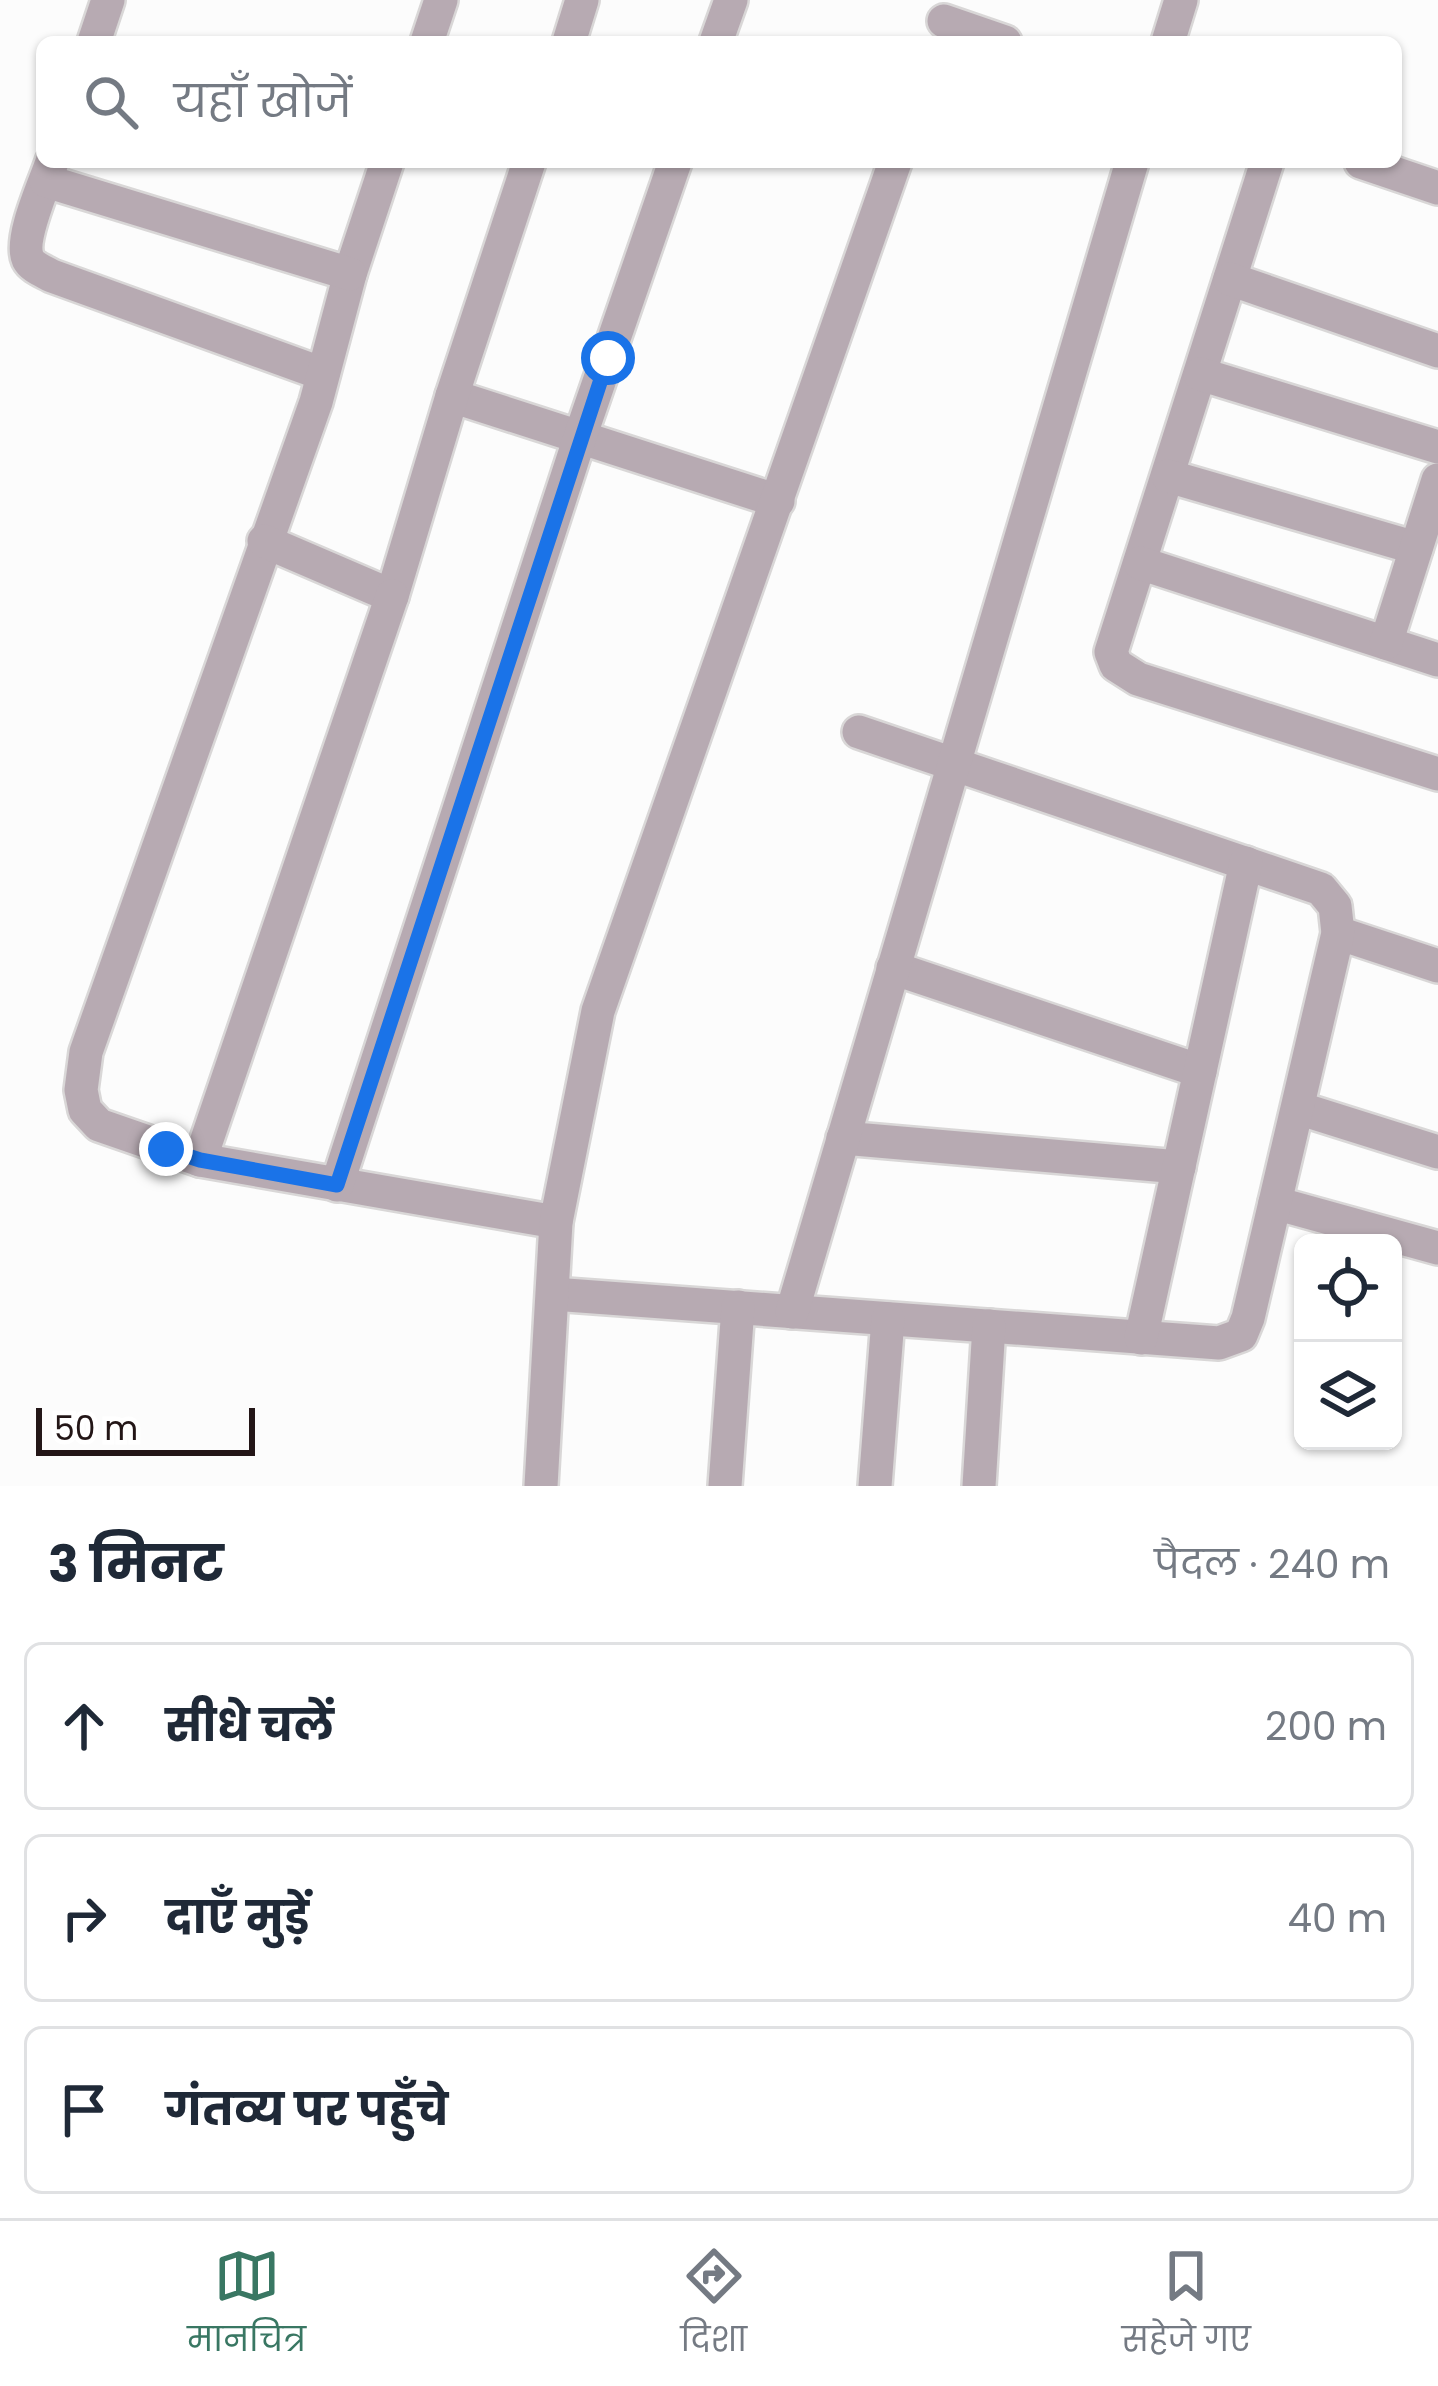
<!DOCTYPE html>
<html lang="hi">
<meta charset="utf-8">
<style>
:root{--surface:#fff;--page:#f6f6f7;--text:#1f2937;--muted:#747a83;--line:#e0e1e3;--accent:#397763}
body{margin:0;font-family:Poppins,"Noto Sans Devanagari",sans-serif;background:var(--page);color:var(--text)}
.controls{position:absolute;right:36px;bottom:36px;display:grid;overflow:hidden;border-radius:18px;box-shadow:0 3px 9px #0004}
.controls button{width:108px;height:108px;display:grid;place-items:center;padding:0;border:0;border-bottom:3px solid var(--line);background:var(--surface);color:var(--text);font:60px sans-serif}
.scale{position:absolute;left:36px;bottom:30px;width:219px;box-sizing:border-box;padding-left:12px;border:6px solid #231617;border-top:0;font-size:33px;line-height:42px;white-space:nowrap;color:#231617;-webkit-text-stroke:9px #fff;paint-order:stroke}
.stop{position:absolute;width:36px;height:36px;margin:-27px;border:9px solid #1a73e8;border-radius:50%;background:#fff}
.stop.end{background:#1a73e8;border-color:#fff;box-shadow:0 3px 12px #0008}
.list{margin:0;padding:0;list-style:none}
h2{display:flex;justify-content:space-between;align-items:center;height:156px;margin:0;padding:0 48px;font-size:51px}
h2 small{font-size:39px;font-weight:400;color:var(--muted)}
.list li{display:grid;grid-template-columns:78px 1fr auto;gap:36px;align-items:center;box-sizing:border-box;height:168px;margin:0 24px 24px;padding:0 24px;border:3px solid var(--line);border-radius:18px}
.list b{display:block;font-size:45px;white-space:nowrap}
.list em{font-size:39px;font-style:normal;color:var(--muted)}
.icon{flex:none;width:66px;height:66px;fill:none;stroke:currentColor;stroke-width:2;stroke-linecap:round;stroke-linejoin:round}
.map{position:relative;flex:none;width:1438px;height:1486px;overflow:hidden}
.search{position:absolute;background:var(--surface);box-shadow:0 3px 9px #0004;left:36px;right:36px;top:36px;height:132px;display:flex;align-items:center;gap:30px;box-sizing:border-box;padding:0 42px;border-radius:18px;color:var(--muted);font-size:45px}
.sheet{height:732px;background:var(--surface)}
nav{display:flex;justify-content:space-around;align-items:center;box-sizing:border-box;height:168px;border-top:3px solid var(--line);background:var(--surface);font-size:33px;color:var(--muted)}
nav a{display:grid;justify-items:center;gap:6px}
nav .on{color:var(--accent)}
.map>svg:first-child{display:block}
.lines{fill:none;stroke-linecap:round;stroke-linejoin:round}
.street-casing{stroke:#d9d7d7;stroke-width:38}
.street{stroke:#b7aab2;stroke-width:33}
.route{stroke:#1a73e8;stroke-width:15}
</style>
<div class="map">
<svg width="1438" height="1486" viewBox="0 0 1438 1486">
<rect width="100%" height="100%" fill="#fcfcfc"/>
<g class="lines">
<g class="street-casing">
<g id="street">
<polyline points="944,21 1005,42"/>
<polyline points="94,42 108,0"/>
<polyline points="427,42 441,0"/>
<polyline points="569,42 582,0"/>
<polyline points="716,42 731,0"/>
<polyline points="1168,42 1181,0"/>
<path d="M52,162C45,183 19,239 28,259C32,267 43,271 52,276L323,374"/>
<polyline points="387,162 350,274 316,402 86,1052 81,1090 85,1110 99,1125 200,1160 556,1222"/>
<polyline points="1267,162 1111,652 1116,665 1138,679 1438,774"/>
<polyline points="1361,162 1438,188"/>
<polyline points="46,181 350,274"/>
<polyline points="1230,279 1438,351"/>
<polyline points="1200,374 1438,447"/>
<polyline points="452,396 778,501"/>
<polyline points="1168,476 1416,548"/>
<polyline points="264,541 392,596 452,396 529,162"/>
<polyline points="1140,563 1438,660"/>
<polyline points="1386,643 1438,480"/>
<polyline points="1338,933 1438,966"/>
<polyline points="893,968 1200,1071"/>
<polyline points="1298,1108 1438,1152"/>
<polyline points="843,1138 1179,1167"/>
<polyline points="200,1160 392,596"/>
<polyline points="337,1185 580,437 675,162"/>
<polyline points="1275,1203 1438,1248"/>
<polyline points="553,1294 1219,1343 1241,1335 1248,1318 1338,933 1335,906 1321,889 859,732"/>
<polyline points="792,1312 1132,162"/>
<polyline points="1141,1338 1246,863"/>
<polyline points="541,1486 556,1222 598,1011 895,162"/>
<polyline points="725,1486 738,1307"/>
<polyline points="875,1486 888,1319"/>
<polyline points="979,1486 989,1326"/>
</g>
</g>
<use href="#street" class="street"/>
</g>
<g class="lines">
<polyline class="route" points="166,1149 200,1160 337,1185 608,358"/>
</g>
</svg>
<div class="controls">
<button><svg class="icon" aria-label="locate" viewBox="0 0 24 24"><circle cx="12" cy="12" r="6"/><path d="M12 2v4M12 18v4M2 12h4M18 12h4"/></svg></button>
<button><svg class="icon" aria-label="layers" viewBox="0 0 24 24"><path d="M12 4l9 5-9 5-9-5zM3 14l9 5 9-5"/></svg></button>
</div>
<div class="scale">50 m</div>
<div class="stop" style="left:608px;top:358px"></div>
<div class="stop end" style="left:166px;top:1149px"></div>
<div class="search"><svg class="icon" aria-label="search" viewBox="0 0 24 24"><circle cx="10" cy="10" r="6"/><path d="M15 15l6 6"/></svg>यहाँ खोजें</div>
</div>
<section class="sheet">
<h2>3 मिनट<small>पैदल · 240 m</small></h2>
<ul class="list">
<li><svg class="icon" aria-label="ahead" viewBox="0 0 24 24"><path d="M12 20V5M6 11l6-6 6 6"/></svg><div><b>सीधे चलें</b></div><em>200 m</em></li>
<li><svg class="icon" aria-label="right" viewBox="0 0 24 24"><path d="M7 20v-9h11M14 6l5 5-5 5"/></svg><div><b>दाएँ मुड़ें</b></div><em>40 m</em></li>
<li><svg class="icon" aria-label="arrive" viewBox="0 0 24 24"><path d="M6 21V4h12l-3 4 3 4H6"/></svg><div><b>गंतव्य पर पहुँचे</b></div></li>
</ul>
</section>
<nav>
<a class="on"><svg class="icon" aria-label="map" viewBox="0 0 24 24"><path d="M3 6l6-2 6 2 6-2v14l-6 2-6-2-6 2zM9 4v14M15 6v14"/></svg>मानचित्र</a>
<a><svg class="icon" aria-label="directions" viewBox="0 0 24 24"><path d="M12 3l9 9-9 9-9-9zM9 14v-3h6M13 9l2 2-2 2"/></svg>दिशा</a>
<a><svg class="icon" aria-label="saved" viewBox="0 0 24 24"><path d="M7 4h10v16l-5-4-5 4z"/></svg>सहेजे गए</a>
</nav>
